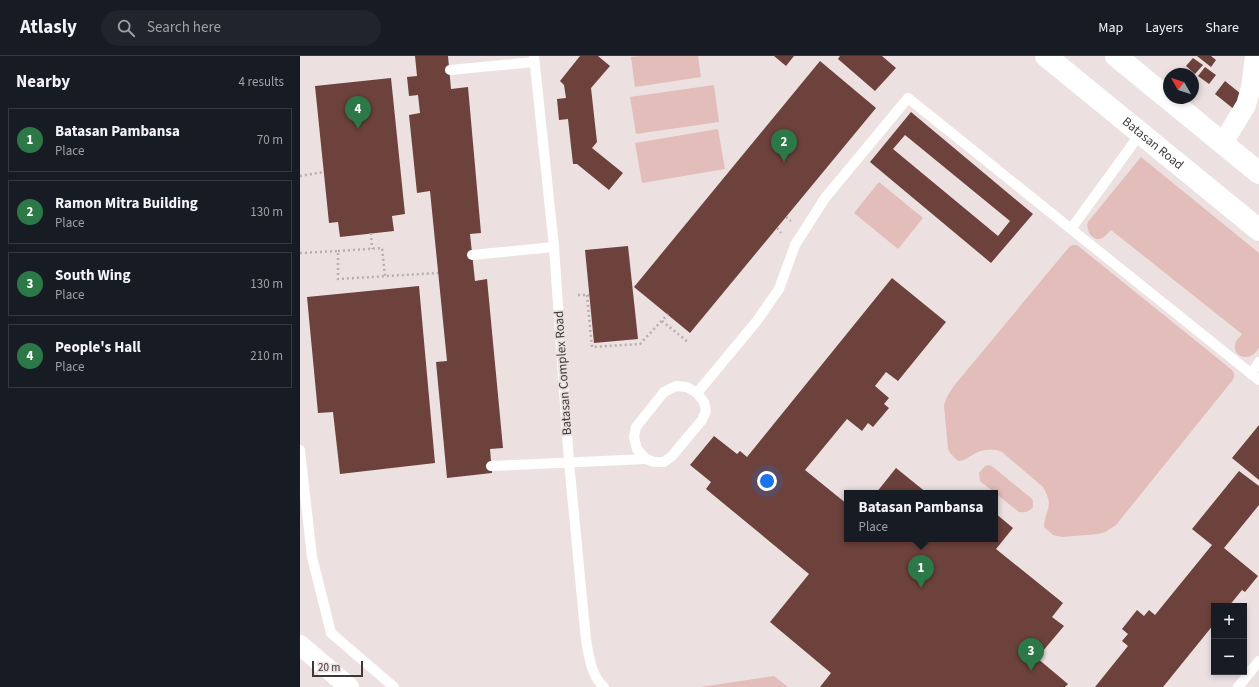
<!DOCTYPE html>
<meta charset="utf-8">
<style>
:root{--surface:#171b24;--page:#20242c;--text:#f1f3f6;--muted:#9ea1a6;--line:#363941;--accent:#2c7846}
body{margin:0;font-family:"Source Sans 3",sans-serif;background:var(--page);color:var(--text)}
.controls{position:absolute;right:12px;bottom:12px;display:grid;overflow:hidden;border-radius:0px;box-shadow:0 2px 6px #0003}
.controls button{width:36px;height:36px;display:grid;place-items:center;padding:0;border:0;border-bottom:1px solid var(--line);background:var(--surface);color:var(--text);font:20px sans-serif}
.compass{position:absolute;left:863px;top:12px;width:36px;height:36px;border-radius:50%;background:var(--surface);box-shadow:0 2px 6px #0003;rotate:309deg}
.scale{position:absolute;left:12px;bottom:10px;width:51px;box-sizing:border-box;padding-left:4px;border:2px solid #3d3939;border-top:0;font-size:11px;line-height:14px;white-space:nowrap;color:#3d3939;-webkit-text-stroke:3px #ece1e0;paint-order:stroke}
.you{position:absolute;left:467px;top:425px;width:14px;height:14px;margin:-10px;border:3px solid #fff;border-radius:50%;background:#1a73e8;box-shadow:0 0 0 6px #1a73e833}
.badge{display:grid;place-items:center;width:26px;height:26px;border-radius:50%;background:var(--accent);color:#fff;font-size:13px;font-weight:700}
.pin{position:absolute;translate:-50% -33px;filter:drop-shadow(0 1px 2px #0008)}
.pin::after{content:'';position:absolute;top:21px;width:14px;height:12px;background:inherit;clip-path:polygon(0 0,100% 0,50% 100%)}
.popup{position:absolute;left:544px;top:434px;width:154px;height:52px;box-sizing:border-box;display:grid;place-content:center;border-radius:0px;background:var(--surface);filter:drop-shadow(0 1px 3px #0005);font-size:13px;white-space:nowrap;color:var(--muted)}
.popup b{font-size:15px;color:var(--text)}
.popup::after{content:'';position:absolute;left:50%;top:100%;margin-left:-8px;border:8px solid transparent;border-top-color:var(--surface)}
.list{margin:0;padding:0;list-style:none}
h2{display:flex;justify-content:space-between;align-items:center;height:52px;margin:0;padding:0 16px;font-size:17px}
h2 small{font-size:13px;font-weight:400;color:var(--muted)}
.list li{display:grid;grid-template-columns:26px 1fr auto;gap:12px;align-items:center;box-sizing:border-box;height:64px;margin:0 8px 8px;padding:0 8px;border:1px solid var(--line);border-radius:0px}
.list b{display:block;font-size:15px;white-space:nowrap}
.list p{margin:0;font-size:13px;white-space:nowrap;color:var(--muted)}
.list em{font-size:13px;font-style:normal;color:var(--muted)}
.icon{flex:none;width:22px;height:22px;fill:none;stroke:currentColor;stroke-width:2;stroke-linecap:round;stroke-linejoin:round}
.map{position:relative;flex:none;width:959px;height:631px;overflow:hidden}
header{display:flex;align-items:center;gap:24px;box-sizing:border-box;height:56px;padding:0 20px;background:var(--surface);border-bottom:1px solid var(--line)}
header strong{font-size:19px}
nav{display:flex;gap:22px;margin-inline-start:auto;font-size:14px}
.search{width:280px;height:36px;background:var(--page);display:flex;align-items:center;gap:10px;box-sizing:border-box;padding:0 14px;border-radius:22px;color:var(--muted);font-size:15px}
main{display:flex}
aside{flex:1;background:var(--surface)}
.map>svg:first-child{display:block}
.green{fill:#e2bdb9}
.building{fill:#6d413c;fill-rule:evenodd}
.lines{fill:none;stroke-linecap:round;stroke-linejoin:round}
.path{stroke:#b7aeae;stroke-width:2.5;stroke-dasharray:2 3;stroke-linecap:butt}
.lane{stroke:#fff;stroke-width:10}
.street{stroke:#fff;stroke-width:20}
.secondary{stroke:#fff;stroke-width:22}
.labels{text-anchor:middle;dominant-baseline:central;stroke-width:4;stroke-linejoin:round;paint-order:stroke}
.street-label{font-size:13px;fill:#3d3939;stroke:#ece1e0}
</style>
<header>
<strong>Atlasly</strong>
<div class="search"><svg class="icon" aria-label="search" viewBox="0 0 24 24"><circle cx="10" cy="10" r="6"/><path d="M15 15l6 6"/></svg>Search here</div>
<nav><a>Map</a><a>Layers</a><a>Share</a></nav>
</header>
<main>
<aside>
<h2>Nearby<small>4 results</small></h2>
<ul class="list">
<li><span class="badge">1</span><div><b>Batasan Pambansa</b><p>Place</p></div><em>70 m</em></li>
<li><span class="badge">2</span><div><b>Ramon Mitra Building</b><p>Place</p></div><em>130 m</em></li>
<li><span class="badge">3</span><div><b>South Wing</b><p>Place</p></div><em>130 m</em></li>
<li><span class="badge">4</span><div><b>People's Hall</b><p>Place</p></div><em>210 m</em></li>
</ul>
</aside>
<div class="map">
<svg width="959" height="631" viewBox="0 0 959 631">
<rect width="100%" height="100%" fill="#ece1e0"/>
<g class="green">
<polygon points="341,0 398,0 401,21 335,31 331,1"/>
<polygon points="414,29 419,66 336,78 330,41"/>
<polygon points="418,73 425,113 342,127 335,87"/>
<path d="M841,101L959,197V292C957,294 955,298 952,299C945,304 933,299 935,289C935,285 939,282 942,278L811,174C809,176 806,179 804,181C794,188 785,175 788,166Z"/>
<polygon points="579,126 623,162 598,193 554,157"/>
<path d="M773,189H777L932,314C935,318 935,320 932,325L816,469L805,476L798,478L762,481L753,479L744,471C745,452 755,452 743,431L702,396C695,392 683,393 676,397C669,400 666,405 658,405L650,397L648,393L644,349L647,341L653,331L770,190Z"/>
<path d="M689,409L693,411L731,442L733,445V451C729,456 726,457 719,456L680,425L679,417L685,410Z"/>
<polygon points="474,620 488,631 400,631"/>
</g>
<g class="building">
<polygon points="115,0 148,0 151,33 168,31 181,177 170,178 175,225 187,223 203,392 190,393 192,417 147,422 136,306 147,305 130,135 117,137 109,59 120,57 118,39 109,40 107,21 117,20"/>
<polygon points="280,0 298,0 310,10 291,32 297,86 292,92 323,117 309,134 277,108 273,108 268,63 259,64 257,43 266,42 264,29 260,25"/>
<polygon points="474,0 494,0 486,10"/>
<polygon points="540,0 582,0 596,12 575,35 538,3"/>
<polygon points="897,0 911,0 916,4 911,11"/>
<polygon points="893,2 903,9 895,18 886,10"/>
<polygon points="520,5 576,52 390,277 334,231"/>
<polygon points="905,11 916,19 909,28 898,20"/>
<polygon points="91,22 105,158 92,160 94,175 40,181 38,166 29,167 15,30"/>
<polygon points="925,25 946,42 935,54 915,38"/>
<path d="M611,56L733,158L691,207L570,106ZM605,79L710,165L698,180L593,93Z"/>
<polygon points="328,190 338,283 294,287 285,194"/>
<polygon points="592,222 646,266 598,325 586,316 575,330 589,342 584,348 589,352 573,371 568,367 562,375 547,363 505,414 547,448 547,483 695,483 695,457 713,472 696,493 763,547 752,561 764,570 737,602 768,628 765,631 520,631 531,617 470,566 509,518 406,433 411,426 390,409 414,380 437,398 440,395 447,401"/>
<polygon points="119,230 135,407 40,418 33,356 18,357 7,241"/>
<polygon points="959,369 959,424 932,402"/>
<polygon points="596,412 627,437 576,437"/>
<polygon points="939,415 959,430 959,449 924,492 958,520 945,536 942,534 929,550 914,550 914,568 863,631 795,631 828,590 822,585 828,578 822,573 837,554 844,560 849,554 855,559 912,489 892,473"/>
</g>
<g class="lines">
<g class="path">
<polyline points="0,120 24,116"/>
<polyline points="486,161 491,165"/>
<polyline points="477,172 481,177"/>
<polyline points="71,177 72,193"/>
<polyline points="38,195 82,192 85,220"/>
<polyline points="0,197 38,195 38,223 138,217"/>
<polyline points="278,239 289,239"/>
<polyline points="287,239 292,291 340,288 368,258"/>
<polyline points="362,265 389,287"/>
<polyline points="695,453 697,450"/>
</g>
<g class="lane">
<path d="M234,0L254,191L269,406L286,584C289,600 291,620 304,631"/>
<polyline points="150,14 234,6"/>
<polyline points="771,173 840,78"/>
<polyline points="172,199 254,191"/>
<polyline points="951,318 959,306"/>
<polygon points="376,330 387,331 397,337 404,346 406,355 402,364 372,400 364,406 354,406 346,403 337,393 334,381 336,371 364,336"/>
<polyline points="397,337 456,266 479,233 495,189 525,142 608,42 959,324"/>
<polyline points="0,394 12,501 31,577 94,631"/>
<polyline points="191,410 346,403"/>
<polyline points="938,631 959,605"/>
</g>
<g class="street">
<polyline points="923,87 946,49 951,32 955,0"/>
<polyline points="0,589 49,631"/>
</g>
<g class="secondary">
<path id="s1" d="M746,0L959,174"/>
<polyline points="816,0 959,117"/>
</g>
</g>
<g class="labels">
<g class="street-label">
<text stroke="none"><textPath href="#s1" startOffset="138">Batasan Road</textPath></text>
<text transform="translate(263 317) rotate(-94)">Batasan Complex Road</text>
</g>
</g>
</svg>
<div class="controls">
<button>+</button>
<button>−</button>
</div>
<svg class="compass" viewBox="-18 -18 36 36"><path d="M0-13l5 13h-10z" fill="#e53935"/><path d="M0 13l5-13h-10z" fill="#9ea1a6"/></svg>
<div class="scale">20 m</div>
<div class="you"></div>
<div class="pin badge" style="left:621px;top:532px">1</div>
<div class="popup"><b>Batasan Pambansa</b>Place</div>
<div class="pin badge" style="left:484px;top:106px">2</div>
<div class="pin badge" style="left:731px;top:615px">3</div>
<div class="pin badge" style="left:58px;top:73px">4</div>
</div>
</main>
